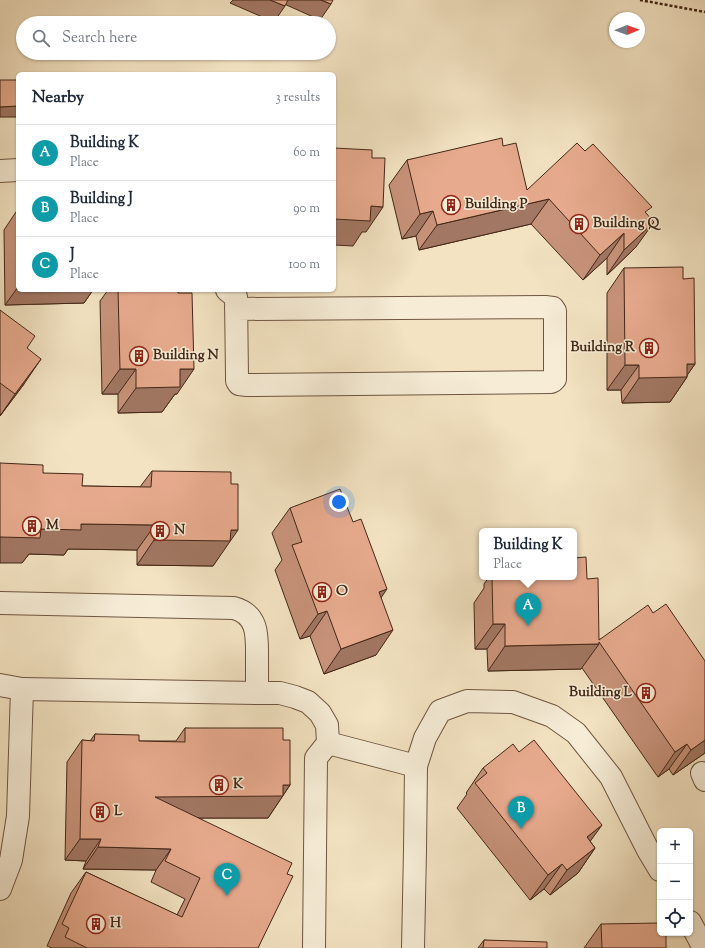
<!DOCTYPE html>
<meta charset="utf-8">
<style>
:root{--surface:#fff;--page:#f2f2f3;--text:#1f2937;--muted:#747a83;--line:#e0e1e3;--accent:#8f2418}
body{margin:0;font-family:"Sorts Mill Goudy",serif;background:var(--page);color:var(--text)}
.controls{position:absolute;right:12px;bottom:12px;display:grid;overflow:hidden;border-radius:6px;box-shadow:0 1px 3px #0004}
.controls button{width:36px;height:36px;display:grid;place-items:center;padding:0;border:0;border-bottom:1px solid var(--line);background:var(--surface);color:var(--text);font:20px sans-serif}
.compass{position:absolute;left:609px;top:12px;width:36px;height:36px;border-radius:50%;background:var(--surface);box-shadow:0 1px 3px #0004;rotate:89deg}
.you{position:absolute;left:339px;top:502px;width:14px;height:14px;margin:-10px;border:3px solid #fff;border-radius:50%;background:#1a73e8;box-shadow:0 0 0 6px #1a73e833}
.badge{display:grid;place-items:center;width:26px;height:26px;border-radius:50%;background:var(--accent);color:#fff;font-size:13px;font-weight:700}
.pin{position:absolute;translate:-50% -33px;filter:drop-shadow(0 1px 2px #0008)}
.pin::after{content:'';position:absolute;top:21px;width:14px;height:12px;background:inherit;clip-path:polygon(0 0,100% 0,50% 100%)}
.popup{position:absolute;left:479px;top:528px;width:98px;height:52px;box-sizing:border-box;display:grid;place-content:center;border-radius:6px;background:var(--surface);filter:drop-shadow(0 1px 3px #0005);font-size:13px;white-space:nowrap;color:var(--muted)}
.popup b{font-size:15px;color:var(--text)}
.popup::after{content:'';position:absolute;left:50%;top:100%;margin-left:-8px;border:8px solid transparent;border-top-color:var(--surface)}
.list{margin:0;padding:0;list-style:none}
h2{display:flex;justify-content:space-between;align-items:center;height:52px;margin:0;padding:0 16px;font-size:17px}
h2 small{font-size:13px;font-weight:400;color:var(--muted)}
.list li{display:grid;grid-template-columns:26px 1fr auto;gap:12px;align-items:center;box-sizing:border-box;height:56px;padding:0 16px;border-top:1px solid var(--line)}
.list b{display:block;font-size:15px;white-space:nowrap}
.list p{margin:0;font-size:13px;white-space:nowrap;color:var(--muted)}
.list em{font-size:13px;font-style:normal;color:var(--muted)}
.icon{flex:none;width:22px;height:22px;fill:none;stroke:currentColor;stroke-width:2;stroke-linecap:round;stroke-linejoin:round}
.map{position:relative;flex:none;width:705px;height:948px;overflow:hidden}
.search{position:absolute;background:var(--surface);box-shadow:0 1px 3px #0004;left:16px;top:16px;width:320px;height:44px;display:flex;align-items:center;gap:10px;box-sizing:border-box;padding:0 14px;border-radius:22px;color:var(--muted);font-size:15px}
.panel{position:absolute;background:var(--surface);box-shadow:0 1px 3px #0004;left:16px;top:72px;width:320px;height:220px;border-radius:6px}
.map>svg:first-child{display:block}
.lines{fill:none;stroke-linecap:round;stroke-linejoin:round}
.minor-casing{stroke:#6f5641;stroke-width:24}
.path{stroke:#432716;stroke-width:2.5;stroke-dasharray:3 2;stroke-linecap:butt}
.minor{stroke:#f7edd7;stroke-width:22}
.wall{fill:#c7927a;stroke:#432716}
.shaded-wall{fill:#a27763;stroke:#432716}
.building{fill:#e7aa8e;stroke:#432716}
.labels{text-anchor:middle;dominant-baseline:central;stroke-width:3;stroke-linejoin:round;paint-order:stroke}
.poi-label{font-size:14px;font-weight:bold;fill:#432716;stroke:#f7edd7;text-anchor:start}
</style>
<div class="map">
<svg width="705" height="948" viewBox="0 0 705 948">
<rect width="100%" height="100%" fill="#f3e3c2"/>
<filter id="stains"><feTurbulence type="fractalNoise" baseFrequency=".005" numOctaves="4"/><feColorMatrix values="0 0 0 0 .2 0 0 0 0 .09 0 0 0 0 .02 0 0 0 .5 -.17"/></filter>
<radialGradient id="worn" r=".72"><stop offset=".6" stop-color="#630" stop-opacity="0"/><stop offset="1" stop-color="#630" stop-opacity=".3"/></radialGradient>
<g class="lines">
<g class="minor-casing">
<g id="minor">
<polyline points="0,171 18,170"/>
<polyline points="227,290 236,297 237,377 237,381 239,384 247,385 551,382 553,381 555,379 555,311 553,308 545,307 236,309"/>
<path d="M0,603L234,608C259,615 257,637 257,658C257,669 257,681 257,693H280L295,697L308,702L320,713L327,725L328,743L316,758L314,948"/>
<polyline points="0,685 22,689 18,816 11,860 0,889"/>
<polyline points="22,689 257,693"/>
<polyline points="328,743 416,766 425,738 440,711 467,701 513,702 552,716 576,733 611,777 648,850 660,870"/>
<polyline points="702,773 705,780"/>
<polyline points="690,922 704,948"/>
<polyline points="413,948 415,850 416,766"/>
</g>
</g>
<polyline class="path" points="640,0 705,12"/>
<use href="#minor" class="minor"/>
</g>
<g class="wall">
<polygon points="503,146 527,190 585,151 647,214 636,247 607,275 607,258 583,280 531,224 419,250 416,236 402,239 389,185 407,160"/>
<polygon points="18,209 18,290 93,290 84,303 5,305 4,230"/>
<polygon points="624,268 683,279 695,364 687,375 687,377 670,402 622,403 621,390 607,390 607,293"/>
<polygon points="108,290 178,290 177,394 175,394 162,412 118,413 118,394 102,394 100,301"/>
<polygon points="0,310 27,348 24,384 0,416"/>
<polygon points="152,471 230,540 213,566 137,565 137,550 68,549 64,555 29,554 22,563 43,473 82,486 140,487"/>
<polygon points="290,508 381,598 376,655 324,674 310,636 300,639 275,570 282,560 272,533"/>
<polygon points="489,577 574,577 587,579 599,640 653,613 705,661 705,753 673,775 669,769 658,777 582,668 581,669 488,671 487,649 475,649 474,603 484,588 484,584"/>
<polygon points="185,728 283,740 290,785 268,818 199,818 287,874 258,948 52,948 47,946 71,893 86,872 177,915 185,899 151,882 156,870 83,869 86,861 65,860 67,762 82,740 90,741 95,734 139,741 176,741"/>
<polygon points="483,768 590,841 595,848 578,873 550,895 544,889 530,900 457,808 467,794 466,793"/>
<polygon points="601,924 666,948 584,948"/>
<polygon points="484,940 547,948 478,948"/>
</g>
<g class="shaded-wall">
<polygon points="233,0 270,0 285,6 274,22 230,3"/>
<polygon points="284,0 321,0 331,4 320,20 282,3"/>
<polygon points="18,106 18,117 0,117 0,107"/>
<polygon points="549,199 531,224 419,250 437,225"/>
<polygon points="371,206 383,207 366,232 362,232 353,246 334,245 334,219"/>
<polygon points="433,211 416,236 402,239 420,214"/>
<polygon points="654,222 636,247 607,275 624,250"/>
<polygon points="624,233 607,258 583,280 600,255"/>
<polygon points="18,287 18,290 93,290 84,303 5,305"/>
<polygon points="41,359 24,384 0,416 15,394"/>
<polygon points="687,364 695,364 686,377 687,377 670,402 622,403 639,378"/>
<polygon points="625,365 639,365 621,390 607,390"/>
<polygon points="120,369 136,369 118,394 102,394"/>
<polygon points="180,369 194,369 177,394 175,394 162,412 118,413 136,388"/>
<polygon points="81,524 155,525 137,550 68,549 64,555 29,554 22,563 0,563 0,537 41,529"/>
<polygon points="231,530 238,530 213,566 137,565 154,540"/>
<polygon points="387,589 370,614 379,592"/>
<polygon points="327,611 310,636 300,639 318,614"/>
<polygon points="493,624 505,624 487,649 475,649"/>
<polygon points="393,630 376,655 324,674 341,649"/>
<polygon points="599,644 581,669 488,671 505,646"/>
<polygon points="705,740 705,753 673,775 691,750"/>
<polygon points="687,744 669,769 658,777 675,752"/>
<polygon points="283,785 290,785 268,818 140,818 155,797"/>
<polygon points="602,825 584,850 587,837"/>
<polygon points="80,839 101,839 86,861 65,860"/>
<polygon points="98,847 171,849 156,870 83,869"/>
<polygon points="595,848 578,873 550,895 567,870"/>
<polygon points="562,864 544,889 530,900 548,875"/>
</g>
<g class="building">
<polygon points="270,0 288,0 285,6"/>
<polygon points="321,0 333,0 331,4"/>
<polygon points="0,80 18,80 18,106 0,107"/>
<polygon points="502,138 503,146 516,143 527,190 577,143 585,151 593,144 652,207 645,212 654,222 624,250 624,233 600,255 549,199 437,225 433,211 420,214 407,160"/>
<polygon points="334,148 372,150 372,158 385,158 383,207 371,206 370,221 334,219"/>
<polygon points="683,267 683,279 694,278 695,364 687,364 687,377 639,378 639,365 625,365 624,268"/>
<polygon points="118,290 178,290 178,293 192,293 194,369 180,369 180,387 136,388 136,369 120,369"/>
<polygon points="0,310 35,336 27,348 41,359 15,394 0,383"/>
<polygon points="0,463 43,465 43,473 83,474 82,486 151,487 152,471 231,472 231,484 238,484 238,530 231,530 230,541 154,540 155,525 81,524 81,530 41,529 40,538 0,537"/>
<polygon points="340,489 353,522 361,519 387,589 379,592 393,630 341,649 327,611 318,614 292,545 302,542 290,508"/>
<polygon points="586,557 587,579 598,578 599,640 648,605 653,613 666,604 705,661 705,740 691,750 687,744 675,752 599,642 599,644 505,646 505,624 493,624 492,578 502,577 574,577 574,558"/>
<polygon points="185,728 283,728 283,740 290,740 290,785 283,785 283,796 155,797 292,863 287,874 293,876 258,948 87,948 65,937 69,928 62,924 86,872 182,917 200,878 165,861 171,849 98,847 101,839 80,839 82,740 94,741 95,734 139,735 139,741 185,742"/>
<polygon points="534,740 602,825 587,837 595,848 567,870 562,864 548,875 475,783 487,773 483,768 513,744 519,752"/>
<polygon points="660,923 660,933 666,933 666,948 602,948 601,924"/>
<polygon points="484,940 547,942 547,948 483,948"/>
</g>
<defs>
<g id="building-ring" transform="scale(1)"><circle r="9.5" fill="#f7edd7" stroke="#8f2418" stroke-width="1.5"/><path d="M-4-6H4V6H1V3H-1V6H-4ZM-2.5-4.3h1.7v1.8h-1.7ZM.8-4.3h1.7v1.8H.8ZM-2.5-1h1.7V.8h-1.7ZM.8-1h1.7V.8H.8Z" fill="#8f2418"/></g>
</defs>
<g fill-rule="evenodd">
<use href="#building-ring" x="451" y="205"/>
<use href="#building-ring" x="579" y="224"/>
<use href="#building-ring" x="649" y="348"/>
<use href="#building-ring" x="139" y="356"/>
<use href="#building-ring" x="32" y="526"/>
<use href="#building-ring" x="160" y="531"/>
<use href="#building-ring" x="322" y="592"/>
<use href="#building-ring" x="646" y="693"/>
<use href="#building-ring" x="219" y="785"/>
<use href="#building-ring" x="100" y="812"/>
<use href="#building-ring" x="96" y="924"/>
</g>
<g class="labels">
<g class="poi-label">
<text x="465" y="205">Building P</text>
<text x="593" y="224">Building Q</text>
<text x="635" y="348" text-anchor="end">Building R</text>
<text x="153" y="356">Building N</text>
<text x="46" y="526">M</text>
<text x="174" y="531">N</text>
<text x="336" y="592">O</text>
<text x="632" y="693" text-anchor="end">Building L</text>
<text x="233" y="785">K</text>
<text x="114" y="812">L</text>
<text x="110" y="924">H</text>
</g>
</g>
<rect width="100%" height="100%" filter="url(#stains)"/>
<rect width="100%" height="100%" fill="url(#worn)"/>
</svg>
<div class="controls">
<button>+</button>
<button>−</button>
<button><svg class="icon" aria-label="locate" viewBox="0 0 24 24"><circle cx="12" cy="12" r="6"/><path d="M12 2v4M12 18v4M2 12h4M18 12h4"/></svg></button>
</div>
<svg class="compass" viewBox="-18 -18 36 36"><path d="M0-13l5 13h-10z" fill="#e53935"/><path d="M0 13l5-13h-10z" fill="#747a83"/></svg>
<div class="you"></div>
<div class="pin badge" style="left:528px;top:626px;background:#0f9aa8">A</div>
<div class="popup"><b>Building K</b>Place</div>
<div class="pin badge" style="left:521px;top:829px;background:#0f9aa8">B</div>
<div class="pin badge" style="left:227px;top:896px;background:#0f9aa8">C</div>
<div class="search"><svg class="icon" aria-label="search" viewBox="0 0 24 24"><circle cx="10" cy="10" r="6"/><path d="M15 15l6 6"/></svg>Search here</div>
<section class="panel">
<h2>Nearby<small>3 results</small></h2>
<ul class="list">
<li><span class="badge" style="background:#0f9aa8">A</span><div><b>Building K</b><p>Place</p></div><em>60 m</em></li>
<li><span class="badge" style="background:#0f9aa8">B</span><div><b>Building J</b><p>Place</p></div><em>90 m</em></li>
<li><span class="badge" style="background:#0f9aa8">C</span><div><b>J</b><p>Place</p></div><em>100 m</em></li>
</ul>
</section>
</div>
